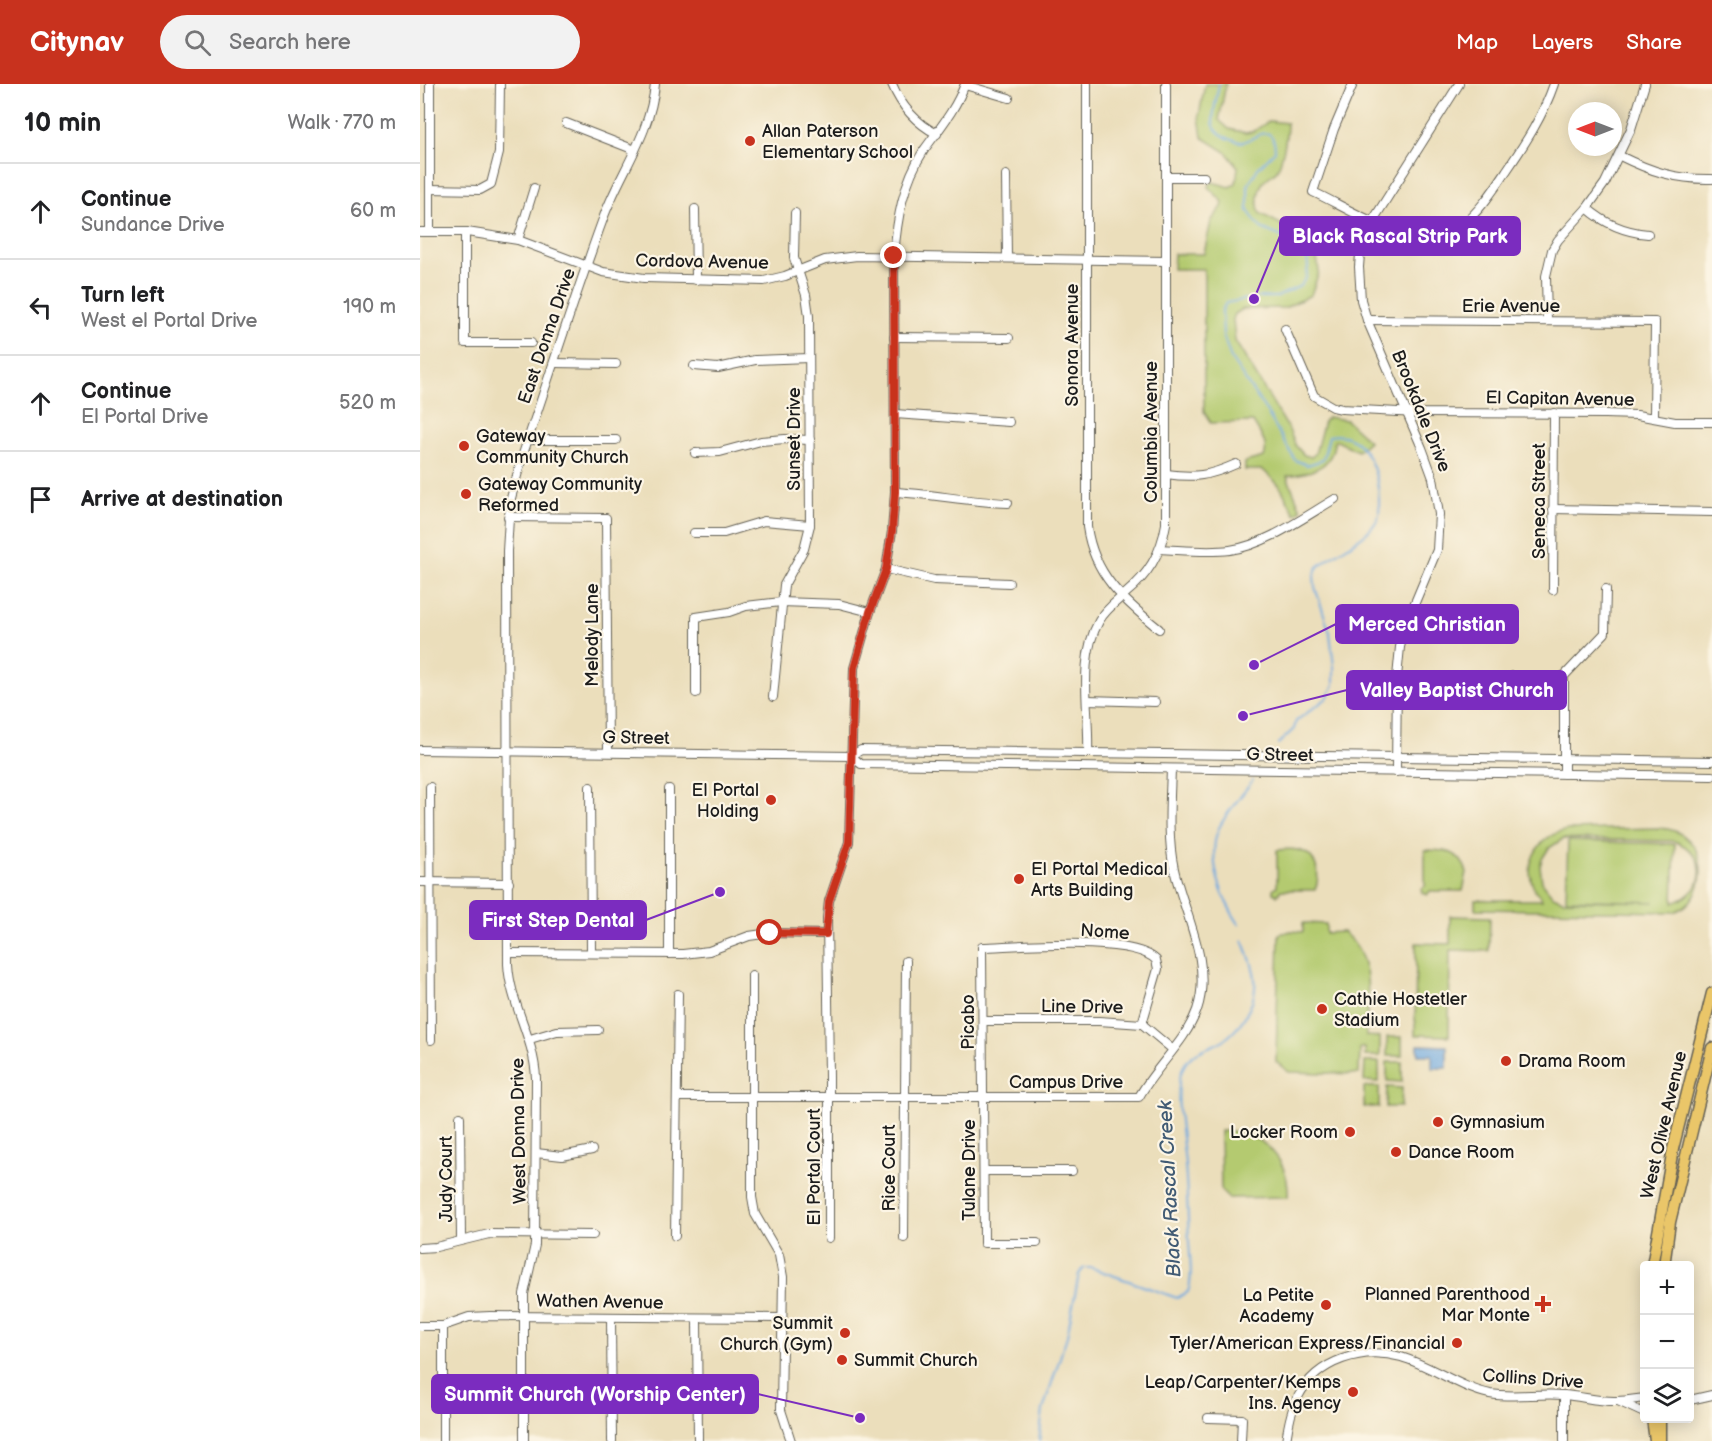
<!DOCTYPE html>
<meta charset="utf-8">
<style>
:root{--surface:#fff;--page:#f2f2f2;--text:#202124;--muted:#757577;--line:#e0e0e0;--accent:#c8321e}
body{margin:0;font-family:"Balsamiq Sans",sans-serif;background:var(--page);color:var(--text)}
.controls{position:absolute;right:18px;bottom:18px;display:grid;overflow:hidden;border-radius:6px;box-shadow:0 3px 15px #0003}
.controls button{width:54px;height:54px;display:grid;place-items:center;padding:0;border:0;border-bottom:2px solid var(--line);background:var(--surface);color:var(--text);font:30px sans-serif}
.compass{position:absolute;left:1148px;top:18px;width:54px;height:54px;border-radius:50%;background:var(--surface);box-shadow:0 3px 15px #0003;rotate:270deg}
.stop{position:absolute;width:18px;height:18px;margin:-14px;border:4px solid #c8321e;border-radius:50%;background:#fff}
.stop.end{background:#c8321e;border-color:#fff;box-shadow:0 2px 6px #0008}
.list{margin:0;padding:0;list-style:none}
h2{display:flex;justify-content:space-between;align-items:center;height:78px;margin:0;padding:0 24px;font-size:26px}
h2 small{font-size:20px;font-weight:400;color:var(--muted)}
.list li{display:grid;grid-template-columns:39px 1fr auto;gap:18px;align-items:center;box-sizing:border-box;height:96px;padding:0 24px;border-top:2px solid var(--line)}
.list b{display:block;font-size:22px;white-space:nowrap}
.list p{margin:0;font-size:20px;white-space:nowrap;color:var(--muted)}
.list em{font-size:20px;font-style:normal;color:var(--muted)}
.icon{flex:none;width:33px;height:33px;fill:none;stroke:currentColor;stroke-width:2;stroke-linecap:round;stroke-linejoin:round}
.map{position:relative;flex:none;width:1292px;height:1357px;overflow:hidden}
header{display:flex;align-items:center;gap:36px;box-sizing:border-box;height:84px;padding:0 30px;background:var(--accent);color:#fff}
header strong{font-size:28px}
nav{display:flex;gap:33px;margin-inline-start:auto;font-size:21px}
.search{width:420px;height:54px;background:var(--page);display:flex;align-items:center;gap:15px;box-sizing:border-box;padding:0 21px;border-radius:33px;color:var(--muted);font-size:22px}
main{display:flex}
aside{flex:1;background:var(--surface)}
.map>svg:first-child{display:block}
.green{fill:#b4ca6f;stroke:#687346;stroke-width:1.5;fill-rule:evenodd}
.water{fill:#6fa9df;stroke:#46627e;stroke-width:1.5}
.lines{fill:none;stroke-linecap:round;stroke-linejoin:round}
.stream{stroke:#6fa9df;stroke-width:2}
.minor-casing{stroke:#646054;stroke-width:10}
.major-casing{stroke:#646054;stroke-width:13}
.minor{stroke:#fff;stroke-width:8}
.major{stroke:#eac669;stroke-width:10}
.route{stroke:#c8321e;stroke-width:8}
.poi-dot{fill:#c8321e;stroke:#fcf5e5;stroke-width:2}
.labels{text-anchor:middle;dominant-baseline:central;stroke-width:4.5;stroke-linejoin:round;paint-order:stroke}
.poi-label{font-size:18px;fill:#1c1c1c;stroke:#fcf5e5;text-anchor:start}
.street-label{font-size:18px;fill:#1c1c1c;stroke:#fcf5e5}
.water-label{font-size:20px;font-style:italic;fill:#415b74;stroke:#fcf5e5}
.leader{fill:none;stroke:#7b2cbf;stroke-width:2}
.callout-dot{fill:#7b2cbf;stroke:#fcf5e5;stroke-width:2}
.callout{fill:#7b2cbf;stroke:#7b2cbf;stroke-width:2}
.callout-label{font-size:20px;text-anchor:middle;font-weight:bold;fill:#fff}
</style>
<header>
<strong>Citynav</strong>
<div class="search"><svg class="icon" aria-label="search" viewBox="0 0 24 24"><circle cx="10" cy="10" r="6"/><path d="M15 15l6 6"/></svg>Search here</div>
<nav><a>Map</a><a>Layers</a><a>Share</a></nav>
</header>
<main>
<aside>
<h2>10 min<small>Walk · 770 m</small></h2>
<ul class="list">
<li><svg class="icon" aria-label="ahead" viewBox="0 0 24 24"><path d="M12 20V5M6 11l6-6 6 6"/></svg><div><b>Continue</b><p>Sundance Drive</p></div><em>60 m</em></li>
<li><svg class="icon" aria-label="left" viewBox="0 0 24 24"><path d="M17 20v-9H6M10 6l-5 5 5 5"/></svg><div><b>Turn left</b><p>West el Portal Drive</p></div><em>190 m</em></li>
<li><svg class="icon" aria-label="ahead" viewBox="0 0 24 24"><path d="M12 20V5M6 11l6-6 6 6"/></svg><div><b>Continue</b><p>El Portal Drive</p></div><em>520 m</em></li>
<li><svg class="icon" aria-label="arrive" viewBox="0 0 24 24"><path d="M6 21V4h12l-3 4 3 4H6"/></svg><div><b>Arrive at destination</b></div></li>
</ul>
</aside>
<div class="map">
<svg width="1292" height="1357" viewBox="0 0 1292 1357">
<rect width="100%" height="100%" fill="#fcf5e5"/>
<filter id="ink" filterUnits="userSpaceOnUse"><feTurbulence type="fractalNoise" baseFrequency=".0167" numOctaves="2"/><feDisplacementMap in="SourceGraphic" scale="12" xChannelSelector="R" yChannelSelector="G"/><feConvolveMatrix kernelMatrix="1 2 1 2 8 2 1 2 1" color-interpolation-filters="sRGB"/></filter>
<filter id="wash" filterUnits="userSpaceOnUse"><feTurbulence type="fractalNoise" baseFrequency=".008" numOctaves="4" result="noise"/><feDisplacementMap in="SourceGraphic" scale="24" xChannelSelector="R" yChannelSelector="G"/><feGaussianBlur stdDeviation="1.35" result="paint"/><feColorMatrix in="noise" values="0 0 0 0 0 0 0 0 0 0 0 0 0 0 0 0 0 1.4 0 .05"/><feComposite in="paint" operator="in"/></filter>
<g filter="url(#wash)">
<rect width="100%" height="100%" fill="#ebdebb"/>
<g class="green">
<path d="M785,0H806L799,36L809,45L826,49L834,47L849,37L867,39C867,51 863,75 857,86C855,89 850,92 846,95C838,102 835,121 841,130L872,146L889,157L896,166L899,188L891,211L865,224L823,225L815,230L813,235L815,257L868,344L876,362L884,371L891,373L895,370L904,337L908,333L926,336L949,357L938,367L915,356C914,360 913,367 911,371C904,387 882,390 867,392L881,426L875,430L859,401L843,386H825V378L844,373C849,360 840,350 833,338L791,339L784,328V185H753L754,170H784L791,137L802,123L803,118L788,103L792,98L810,103L816,99L818,83L806,68L782,53L779,32Z"/>
<path d="M1240,744C1292,747 1292,816 1254,828L1055,825V816H1122C1120,812 1116,808 1114,804C1102,777 1121,750 1148,746ZM1143,755L1254,757C1289,770 1289,807 1253,819L1255,760L1148,757L1146,815L1235,818L1143,816L1133,812L1122,798L1120,782L1122,775L1129,764Z"/>
<path d="M857,766C863,766 871,764 877,766C897,769 901,791 895,806H861L857,811L853,809V805L857,802Z"/>
<path d="M1005,766C1026,766 1039,766 1047,788L1043,807H1010L1007,811L1002,809L1001,805L1005,802Z"/>
<polygon points="1030,832 1070,833 1069,867 1030,866 1029,952 995,951 996,859 1030,860"/>
<path d="M883,839L906,840V849L923,848C956,875 947,915 946,952L960,953V972H945V964H940L939,990L869,988L856,978L859,850L871,847L883,848Z"/>
<rect x="967" y="953" width="15" height="19"/>
<polygon points="945,978 959,978 959,998 944,997"/>
<polygon points="967,978 982,978 982,998 967,997"/>
<rect x="944" y="1003" width="15" height="20"/>
<polygon points="967,1003 982,1004 981,1023 966,1023"/>
<path d="M800,1047C839,1045 870,1073 868,1113L808,1114L801,1107Z"/>
</g>
<polygon class="water" points="998,961 1027,962 1027,984 1012,984 1012,971 998,971"/>
<g class="lines">
<g class="stream">
<path d="M799,0C797,12 793,26 793,38C794,50 811,57 822,58C830,58 841,46 849,50C854,53 855,62 855,67L838,84L828,101V127L841,144L867,155L883,165L887,172L888,183L886,194L880,202L857,213H838L806,219L802,226L803,251L811,275L847,328L875,376L887,381L903,376L909,352C945,345 960,390 959,420C959,424 960,430 958,434C949,455 914,467 897,484L894,492L895,503L910,549L914,583V601L907,614L876,637L874,645L858,660"/>
<path d="M819,840C802,816 787,775 798,746C806,728 822,712 833,696"/>
<path d="M619,1357L623,1326L647,1252L659,1190L664,1184H672L757,1214L768,1208C773,1193 770,1174 769,1158C768,1132 767,1106 765,1080C763,1053 754,1014 761,989C767,968 785,966 802,957C812,951 818,944 824,934C843,904 835,887 823,856"/>
</g>
</g>
</g>
<g filter="url(#ink)">
<g class="lines">
<g class="minor-casing">
<g id="minor">
<polyline points="10,0 10,148"/>
<path d="M472,0C481,22 496,39 517,50"/>
<path d="M667,0V443C674,491 703,516 739,545"/>
<path d="M933,0L914,45L893,108C913,117 932,129 952,137C979,148 1012,145 1040,143C1060,127 1073,107 1087,86C1106,58 1123,32 1134,0"/>
<polyline points="545,1 589,14"/>
<polyline points="146,39 215,66"/>
<path d="M1200,72C1230,87 1257,96 1292,95"/>
<polyline points="586,91 587,174"/>
<polyline points="746,93 784,93"/>
<polyline points="10,105 60,106 71,100 79,69 80,0"/>
<path d="M1167,124C1185,140 1204,148 1228,150"/>
<polyline points="275,125 276,196"/>
<polyline points="0,148 47,148 98,156 183,188 224,194 344,197 365,192 405,176 437,172 746,177"/>
<polyline points="45,148 45,259 111,259"/>
<polyline points="98,156 114,104"/>
<polyline points="947,236 1235,238 1234,333"/>
<polyline points="1127,237 1126,192 1132,166 1138,156 1167,124 1185,99 1211,45 1225,0"/>
<polyline points="865,245 894,312 913,323 922,325 997,329 1185,330 1217,331 1255,338 1292,338"/>
<polyline points="474,253 589,254"/>
<polyline points="134,279 196,280"/>
<polyline points="274,282 298,284 335,276 389,274"/>
<polyline points="475,330 589,338"/>
<polyline points="108,356 196,356"/>
<polyline points="275,369 300,368 341,357 365,355 390,356"/>
<path d="M746,390C775,394 789,392 816,380"/>
<path d="M475,408C513,410 550,418 588,419"/>
<polyline points="1133,425 1292,428"/>
<polyline points="88,433 186,434 188,668"/>
<polyline points="274,449 304,449 344,437 390,441"/>
<path d="M740,465C763,466 787,469 810,466C846,461 884,433 915,415"/>
<polyline points="466,485 514,496 589,499"/>
<polyline points="1133,506 1134,329"/>
<polyline points="1093,592 1136,594 1144,592 1185,549 1186,505"/>
<polyline points="276,609 276,533 309,528 326,522 361,518 419,520 450,528"/>
<polyline points="353,613 364,501 384,465 390,441 389,232 386,211 374,174 375,129"/>
<polyline points="667,616 735,618"/>
<polyline points="0,666 431,672 441,666 1292,677"/>
<path d="M668,669C670,627 657,576 679,537C686,525 696,518 705,510C728,491 741,470 746,440V0"/>
<polyline points="431,672 441,680 1292,692"/>
<polyline points="976,688 977,593 980,563 986,540 1017,466 1019,430 1013,394 1002,364 947,236 941,216 939,183 940,170 952,138 1039,0"/>
<polyline points="1144,690 1144,592"/>
<polyline points="10,703 11,956"/>
<polyline points="170,703 171,869"/>
<polyline points="249,705 249,870"/>
<polyline points="0,798 89,799"/>
<polyline points="89,869 263,870 289,867 329,852 350,849 406,850"/>
<polyline points="332,891 332,1113 335,1130 359,1171 363,1193 361,1326 371,1357"/>
<polyline points="563,937 679,937 722,940 752,965"/>
<polyline points="110,955 137,947 178,946"/>
<path d="M258,1013H719C735,983 765,959 777,926C793,879 764,830 754,785C747,753 750,717 751,685"/>
<polyline points="40,1033 41,1156"/>
<polyline points="116,1069 142,1072 172,1066"/>
<polyline points="564,1087 652,1087"/>
<polyline points="255,1152 258,910"/>
<path d="M409,1154V993L407,834L409,817L429,758L434,584L450,528L466,485L472,447L475,408L474,172C477,135 483,98 504,66C519,45 536,25 545,0"/>
<polyline points="484,1154 486,877"/>
<path d="M617,1159H564L562,863C598,862 713,851 736,876L738,885L722,940"/>
<polyline points="0,1164 16,1163 69,1150 173,1151"/>
<polyline points="191,1233 192,1357"/>
<polyline points="277,1234 278,1357"/>
<polyline points="0,1242 23,1242 49,1233 70,1232 362,1234"/>
<polyline points="1144,1311 1144,1357"/>
<polyline points="1270,1316 1292,1311"/>
<polyline points="1198,1317 1224,1329"/>
<polyline points="788,1334 822,1335 821,1357"/>
<polyline points="23,1357 23,1242"/>
<path d="M104,1357V1210L115,1161L116,994C114,953 90,920 88,880L87,467L90,418L102,373C129,294 154,214 183,135C199,90 231,50 235,0"/>
<path d="M866,1357C868,1342 871,1326 878,1313C897,1276 943,1262 981,1273C1012,1282 1038,1303 1070,1310C1093,1314 1119,1309 1143,1311C1161,1312 1179,1318 1197,1317C1206,1317 1216,1315 1224,1314"/>
</g>
</g>
<g class="major-casing">
<g id="major">
<polyline points="1232,1182 1253,1065 1292,909"/>
<polyline points="1244,1182 1250,1138 1292,964"/>
<polyline points="1232,1334 1235,1357"/>
<polyline points="1240,1334 1240,1357"/>
</g>
</g>
<use href="#minor" class="minor"/>
<use href="#major" class="major"/>
</g>
</g>
<g class="lines" filter="url(#ink)">
<polyline class="route" points="350,849 406,850 409,817 429,758 434,584 450,528 466,485 472,447 475,408 474,172"/>
</g>
<g class="poi-dot">
<circle cx="330" cy="57" r="6"/>
<circle cx="44" cy="362" r="6"/>
<circle cx="46" cy="410" r="6"/>
<circle cx="351" cy="716" r="6"/>
<circle cx="599" cy="795" r="6"/>
<circle cx="902" cy="925" r="6"/>
<circle cx="1086" cy="977" r="6"/>
<circle cx="1018" cy="1038" r="6"/>
<circle cx="930" cy="1048" r="6"/>
<circle cx="976" cy="1068" r="6"/>
<path d="M1120 1211h6v6h6v6h-6v6h-6v-6h-6v-6h6z"/>
<circle cx="906" cy="1221" r="6"/>
<circle cx="425" cy="1249" r="6"/>
<circle cx="1037" cy="1259" r="6"/>
<circle cx="422" cy="1276" r="6"/>
<circle cx="933" cy="1308" r="6"/>
</g>
<g class="labels">
<g class="poi-label">
<text x="342" y="47">Allan Paterson<tspan x="342" dy="21">Elementary School</tspan></text>
<text x="56" y="352">Gateway<tspan x="56" dy="21">Community Church</tspan></text>
<text x="58" y="400">Gateway Community<tspan x="58" dy="21">Reformed</tspan></text>
<text x="339" y="706" text-anchor="end">El Portal<tspan x="339" dy="21">Holding</tspan></text>
<text x="611" y="785">El Portal Medical<tspan x="611" dy="21">Arts Building</tspan></text>
<text x="914" y="915">Cathie Hostetler<tspan x="914" dy="21">Stadium</tspan></text>
<text x="1098" y="977">Drama Room</text>
<text x="1030" y="1038">Gymnasium</text>
<text x="918" y="1048" text-anchor="end">Locker Room</text>
<text x="988" y="1068">Dance Room</text>
<text x="1110" y="1210" text-anchor="end">Planned Parenthood<tspan x="1110" dy="21">Mar Monte</tspan></text>
<text x="894" y="1211" text-anchor="end">La Petite<tspan x="894" dy="21">Academy</tspan></text>
<text x="413" y="1239" text-anchor="end">Summit<tspan x="413" dy="21">Church (Gym)</tspan></text>
<text x="1025" y="1259" text-anchor="end">Tyler/American Express/Financial</text>
<text x="434" y="1276">Summit Church</text>
<text x="921" y="1298" text-anchor="end">Leap/Carpenter/Kemps<tspan x="921" dy="21">Ins. Agency</tspan></text>
</g>
<g class="street-label">
<text transform="translate(282 178) rotate(1)">Cordova Avenue</text>
<text x="1091" y="222">Erie Avenue</text>
<text transform="translate(127 252) rotate(-71)">East Donna Drive</text>
<text transform="translate(652 261) rotate(-90)">Sonora Avenue</text>
<text transform="translate(1140 315) rotate(1)">El Capitan Avenue</text>
<text transform="translate(1001 327) rotate(68)">Brookdale Drive</text>
<text transform="translate(731 348) rotate(-90)">Columbia Avenue</text>
<text transform="translate(374 355) rotate(-90)">Sunset Drive</text>
<text transform="translate(1119 417) rotate(-90)">Seneca Street</text>
<text transform="translate(172 551) rotate(-90)">Melody Lane</text>
<text transform="translate(216 654) rotate(1)">G Street</text>
<text transform="translate(860 671) rotate(1)">G Street</text>
<text transform="translate(685 848) rotate(4)">Nome</text>
<text transform="translate(662 923) rotate(1)">Line Drive</text>
<text transform="translate(548 938) rotate(-90)">Picabo</text>
<text x="646" y="998">Campus Drive</text>
<text transform="translate(1244 1041) rotate(-77)">West Olive Avenue</text>
<text transform="translate(99 1047) rotate(-91)">West Donna Drive</text>
<text transform="translate(394 1083) rotate(-90)">El Portal Court</text>
<text transform="translate(469 1084) rotate(-90)">Rice Court</text>
<text transform="translate(549 1086) rotate(-90)">Tulane Drive</text>
<text transform="translate(26 1095) rotate(-90)">Judy Court</text>
<text transform="translate(180 1218) rotate(1)">Wathen Avenue</text>
<text transform="translate(1113 1295) rotate(4)">Collins Drive</text>
</g>
<g class="water-label">
<text transform="translate(750 1105) rotate(-93)">Black Rascal Creek</text>
</g>
</g>
<path class="leader" d="M834 215L860 152M834 581L916 540M823 632L927 606M300 808L226 836M440 1334L338 1310"/>
<g class="callout-dot">
<circle cx="834" cy="215" r="6"/>
<circle cx="834" cy="581" r="6"/>
<circle cx="823" cy="632" r="6"/>
<circle cx="300" cy="808" r="6"/>
<circle cx="440" cy="1334" r="6"/>
</g>
<g class="callout">
<rect x="860" y="133" width="240" height="38" rx="6"/>
<rect x="916" y="521" width="182" height="38" rx="6"/>
<rect x="927" y="587" width="219" height="38" rx="6"/>
<rect x="50" y="817" width="176" height="38" rx="6"/>
<rect x="12" y="1291" width="326" height="38" rx="6"/>
</g>
<g class="callout-label">
<text x="980" y="159">Black Rascal Strip Park</text>
<text x="1007" y="547">Merced Christian</text>
<text x="1037" y="613">Valley Baptist Church</text>
<text x="138" y="843">First Step Dental</text>
<text x="175" y="1317">Summit Church (Worship Center)</text>
</g>
</svg>
<div class="controls">
<button>+</button>
<button>−</button>
<button><svg class="icon" aria-label="layers" viewBox="0 0 24 24"><path d="M12 4l9 5-9 5-9-5zM3 14l9 5 9-5"/></svg></button>
</div>
<svg class="compass" viewBox="-18 -18 36 36"><path d="M0-13l5 13h-10z" fill="#e53935"/><path d="M0 13l5-13h-10z" fill="#757577"/></svg>
<div class="stop" style="left:350px;top:849px"></div>
<div class="stop end" style="left:474px;top:172px"></div>
</div>
</main>
